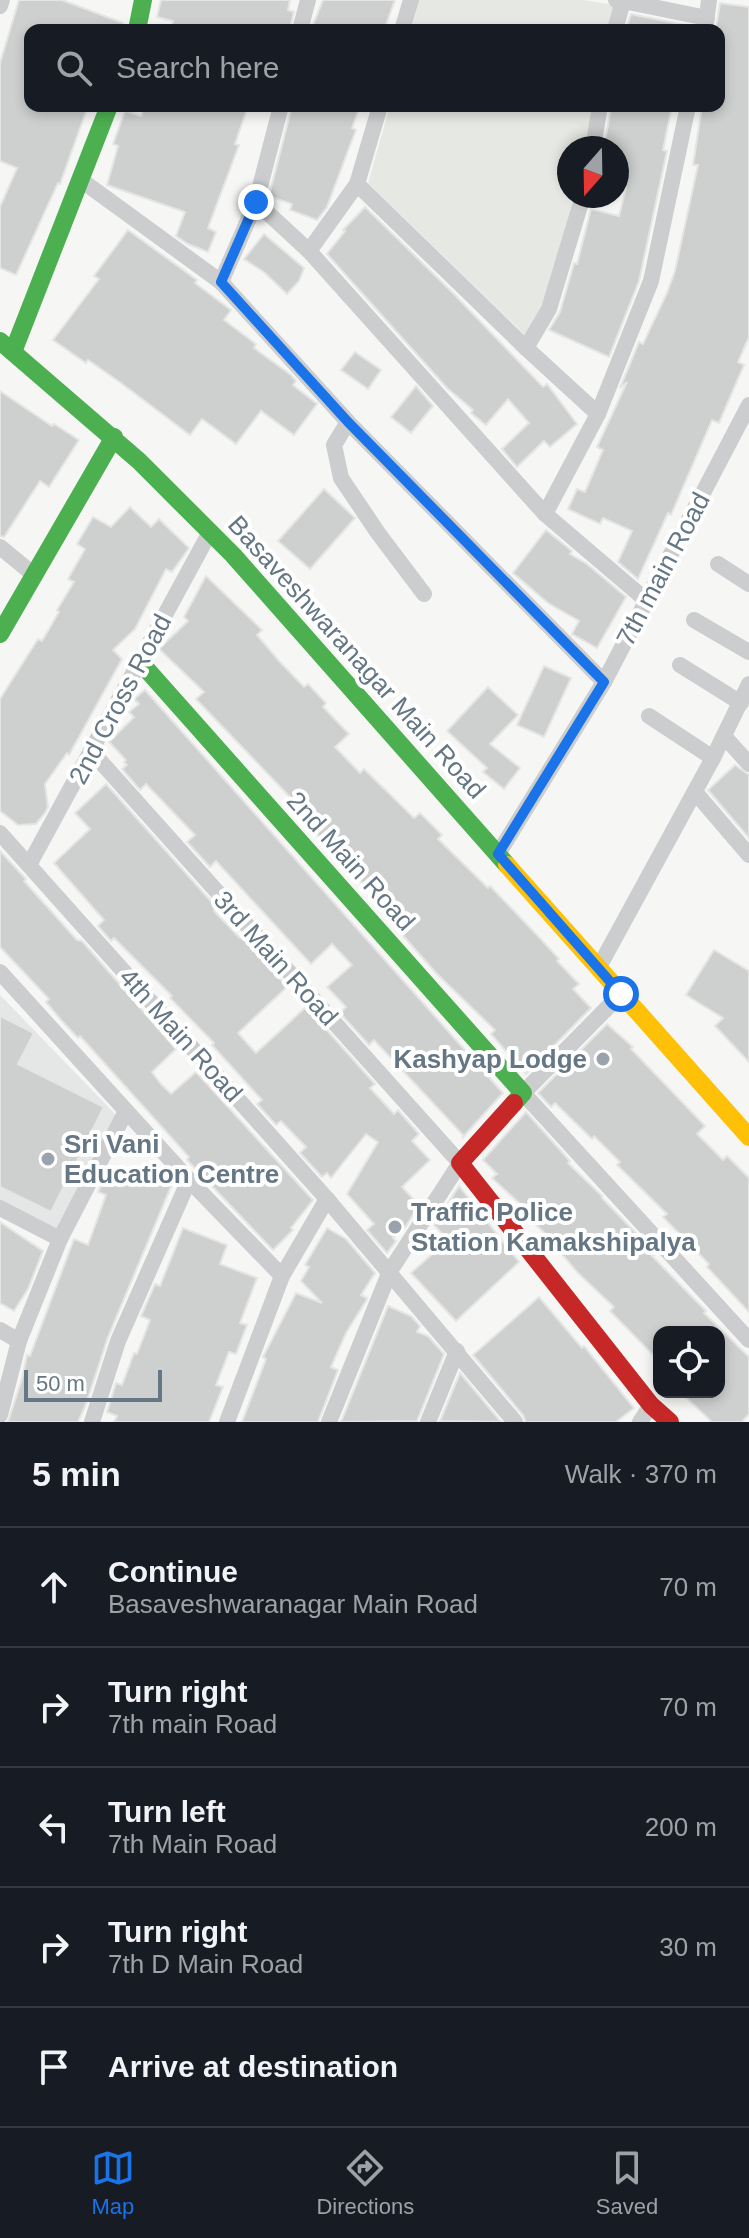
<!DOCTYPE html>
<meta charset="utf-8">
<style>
:root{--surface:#171b24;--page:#20242c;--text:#f1f3f6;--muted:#9ea1a6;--line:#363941;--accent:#1a73e8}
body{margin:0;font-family:Helvetica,sans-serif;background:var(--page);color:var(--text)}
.controls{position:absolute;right:24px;bottom:24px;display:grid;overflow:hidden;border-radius:16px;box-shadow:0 4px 12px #0003}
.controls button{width:72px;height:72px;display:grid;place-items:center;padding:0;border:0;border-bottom:2px solid var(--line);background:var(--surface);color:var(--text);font:40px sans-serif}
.compass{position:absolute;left:557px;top:136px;width:72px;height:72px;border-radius:50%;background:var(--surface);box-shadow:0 4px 12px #0003;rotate:200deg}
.scale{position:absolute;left:24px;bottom:20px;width:138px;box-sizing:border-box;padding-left:8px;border:4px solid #657785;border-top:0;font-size:22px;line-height:28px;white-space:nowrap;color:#657785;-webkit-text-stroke:6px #fff;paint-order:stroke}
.stop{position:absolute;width:24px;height:24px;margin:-18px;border:6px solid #1a73e8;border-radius:50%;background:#fff}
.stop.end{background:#1a73e8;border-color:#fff;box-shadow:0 2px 8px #0008}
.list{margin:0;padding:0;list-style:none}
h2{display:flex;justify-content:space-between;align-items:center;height:104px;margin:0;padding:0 32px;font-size:34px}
h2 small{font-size:26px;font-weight:400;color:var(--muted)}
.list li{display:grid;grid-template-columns:52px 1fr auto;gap:24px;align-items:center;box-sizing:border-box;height:120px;padding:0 32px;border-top:2px solid var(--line)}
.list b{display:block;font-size:30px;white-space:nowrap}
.list p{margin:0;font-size:26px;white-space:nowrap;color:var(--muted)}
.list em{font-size:26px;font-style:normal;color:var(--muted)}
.icon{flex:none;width:44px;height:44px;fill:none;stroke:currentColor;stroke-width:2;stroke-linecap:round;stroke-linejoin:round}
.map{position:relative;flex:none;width:749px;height:1422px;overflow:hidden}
.search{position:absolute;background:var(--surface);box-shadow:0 4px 12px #0003;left:24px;right:24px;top:24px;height:88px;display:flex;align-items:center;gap:20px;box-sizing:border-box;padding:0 28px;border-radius:16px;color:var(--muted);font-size:30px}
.sheet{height:704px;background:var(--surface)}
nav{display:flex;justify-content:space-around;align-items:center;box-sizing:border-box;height:112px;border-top:2px solid var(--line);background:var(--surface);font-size:22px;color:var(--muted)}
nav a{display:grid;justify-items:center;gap:4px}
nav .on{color:var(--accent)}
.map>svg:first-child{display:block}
.built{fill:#e5e6e6}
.green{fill:#e6e9e3}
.building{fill:#ced0d0;stroke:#e5e5e4;stroke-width:2}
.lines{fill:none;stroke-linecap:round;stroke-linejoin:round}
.street{stroke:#cccdce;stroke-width:16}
.fast{stroke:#4caf50;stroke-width:18}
.slow{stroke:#ffc107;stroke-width:18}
.jam{stroke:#c62828;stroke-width:18}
.route{stroke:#1a73e8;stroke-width:10}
.poi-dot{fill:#98a3ac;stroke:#fff;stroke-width:3}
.labels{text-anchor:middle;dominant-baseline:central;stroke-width:8;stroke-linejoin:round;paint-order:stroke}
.street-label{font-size:26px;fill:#657785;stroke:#fff}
.poi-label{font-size:26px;font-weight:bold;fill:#657785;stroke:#fff;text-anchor:start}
</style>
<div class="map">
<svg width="749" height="1422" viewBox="0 0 749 1422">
<rect width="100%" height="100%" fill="#f6f6f5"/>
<polygon class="built" points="0,995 118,1117 57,1231 0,1202"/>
<g class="green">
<polygon points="419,0 583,0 614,5 608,30 411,30"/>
<polygon points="390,106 593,106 584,148 569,148 569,196 574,196 546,308 526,336 368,183"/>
</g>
<g class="building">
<polygon points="19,0 62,0 123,23 122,30 30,30 30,106 88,106 60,184 58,183 16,275 0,268 0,207 17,168 0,161 0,63"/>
<polygon points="161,0 290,0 288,10 294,12 289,30 170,30 173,21 157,17"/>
<polygon points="323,0 395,0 384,30 311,30"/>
<polygon points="720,3 749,7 749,337 738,362 744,365 719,423 712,420 671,515 668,513 638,579 618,562 632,531 603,518 600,524 568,509 577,489 585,492 603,450 597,447 627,382 620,388 639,342 643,344 667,293 675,271 698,165 693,165 702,106 719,106 719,28 716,28"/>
<polygon points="631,14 684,25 683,30 626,30"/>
<polygon points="145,106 248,106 235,144 239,145 208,228 216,232 208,252 188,244 176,236 185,212 107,185 118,146 113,144 125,111 141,116"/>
<polygon points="292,106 360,106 352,128 356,130 349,148 327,207 317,220 290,210 292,204 269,196"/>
<polygon points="611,106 672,106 663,150 667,151 639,281 609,357 549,330 560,312 574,263 577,264 591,209 619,216 626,188 617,186 617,148 604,148"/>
<polygon points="365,207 453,293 543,387 547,384 577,424 550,447 544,441 517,467 502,449 529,423 508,399 486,425 471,413 473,410 447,388 327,254 345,231 343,230"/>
<polygon points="128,230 197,280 195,283 231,310 224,320 256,344 254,348 291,375 296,381 293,385 317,404 294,435 261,411 236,444 202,419 190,435 121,383 88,360 86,363 53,340 99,279 94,276"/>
<polygon points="264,234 304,268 299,281 287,294 265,273 244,259"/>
<polygon points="355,352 381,370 368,389 341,370"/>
<polygon points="416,386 433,406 411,433 391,417"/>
<polygon points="0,391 52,426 54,424 79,440 49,487 40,481 4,537 0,536"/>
<polygon points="324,489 355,518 310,569 278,541"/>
<polygon points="130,507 151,527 159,519 189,548 172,572 166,569 135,629 113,650 122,659 69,755 67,753 45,784 48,807 45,813 36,824 18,825 0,811 0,699 38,639 42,641 59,612 57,610 74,582 68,579 85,549 77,544 93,517 111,527"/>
<polygon points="546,530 572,551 570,554 587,564 626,597 597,648 572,634 579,621 548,603 513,573"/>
<polygon points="206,576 262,630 257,635 279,661 304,687 308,684 326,703 323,707 349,734 335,747 360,773 364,769 414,818 420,813 442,835 438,839 488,888 490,886 536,934 559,959 557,961 579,984 573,989 591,1008 526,1074 491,1034 495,1030 436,973 399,931 403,927 287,802 291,798 196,699 204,692 159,649 188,621 184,617"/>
<polygon points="544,666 571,678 544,737 517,725"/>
<polygon points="488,687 518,715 490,744 520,768 504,789 483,772 487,768 447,731"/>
<polygon points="145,690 503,1093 462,1138 464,1136 374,1040 369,1045 340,1013 346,1007 327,987 352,965 332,944 311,964 216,861 210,867 187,842 195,835 146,784 140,790 122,769 127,765 124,762 126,760 109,742 134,717 129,712 139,704 134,699"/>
<polygon points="735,765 749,775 749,838 708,790"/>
<polygon points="106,784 217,908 214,911 239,937 241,935 287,987 238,1033 256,1053 306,1007 375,1084 370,1088 394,1114 398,1110 419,1134 412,1141 430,1160 402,1187 419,1205 406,1226 393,1238 396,1241 387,1253 367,1230 374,1224 347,1194 378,1142 366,1134 331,1178 327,1173 322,1177 300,1153 306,1147 281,1121 276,1125 257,1104 262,1100 212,1045 214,1043 170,998 172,996 114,938 111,941 98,926 104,920 54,863 90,829 75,813"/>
<polygon points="0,851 26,879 24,881 77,940 82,941 176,1049 152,1072 161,1084 171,1094 196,1072 313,1200 291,1228 293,1230 273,1250 187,1160 189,1157 80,1036 78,1038 61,1020 46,1002 49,999 0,947"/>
<polygon points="714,950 749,971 749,1062 715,1026 723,1018 686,995"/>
<polygon points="0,1016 34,1033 18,1064 104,1107 51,1212 0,1187"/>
<polygon points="607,1024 633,1047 631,1049 705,1126 697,1134 723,1160 727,1156 749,1178 749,1312 707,1267 709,1264 663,1217 667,1214 617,1165 620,1162 594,1136 592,1139 555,1103 551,1107 538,1093"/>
<polygon points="526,1112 570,1161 568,1163 602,1196 602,1198 638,1235 636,1237 654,1255 652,1256 706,1311 704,1313 749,1357 749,1414 742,1422 712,1422 680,1392 719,1392 719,1332 659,1332 659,1361 610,1311 614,1307 578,1273 561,1253 563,1251 526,1215 529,1212 492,1178 497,1174 483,1160"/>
<polygon points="109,1168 140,1181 144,1170 173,1182 108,1337 86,1404 78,1422 8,1422 22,1379 27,1355 30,1356 74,1239 88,1245 106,1195 98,1192"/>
<polygon points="459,1186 519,1262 456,1321 411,1273 448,1240 434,1225"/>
<polygon points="0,1222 43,1251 28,1289 14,1311 0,1303"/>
<polygon points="183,1228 227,1245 220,1264 257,1278 240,1323 247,1325 236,1354 229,1352 216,1385 223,1387 209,1422 114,1422 117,1416 107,1412 116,1383 122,1385 134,1353 137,1354 150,1320 141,1316 155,1284 160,1286"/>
<polygon points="327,1228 346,1239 375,1273 361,1295 367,1298 366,1301 346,1333 331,1367 338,1370 318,1422 242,1422 266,1359 263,1357 296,1293 322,1303 301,1281 309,1267 305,1265"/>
<polygon points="539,1297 582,1348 584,1346 634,1408 616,1422 526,1422 523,1415 473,1355"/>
<polygon points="388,1306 411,1316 420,1326 417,1332 428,1336 444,1354 417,1421 341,1422"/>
<polygon points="460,1373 501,1422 440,1421"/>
</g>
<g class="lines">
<g class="street">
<polyline points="623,1 707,18"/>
<polyline points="0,6 2,0"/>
<polyline points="300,30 308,0"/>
<polyline points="402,30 411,0"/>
<polyline points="615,30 623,1 616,0"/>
<polyline points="705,30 709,0"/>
<polyline points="593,148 600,106"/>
<polyline points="81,180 221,282 348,422 604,682"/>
<polyline points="357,184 380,106"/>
<polyline points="256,202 309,251 545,514 647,601"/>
<polyline points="309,251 357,184 526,348 598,414"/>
<polyline points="221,282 256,202 281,106"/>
<polyline points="526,348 549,309 583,196"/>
<polyline points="348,422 334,445 341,478 378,533 424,594"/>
<polyline points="545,514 598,414 651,281 688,106"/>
<polyline points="0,547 33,574"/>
<polyline points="718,564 749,584"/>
<polyline points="694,620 749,652"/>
<polyline points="680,665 741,703"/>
<polyline points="649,716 713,758"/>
<polyline points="724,736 749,764"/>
<polyline points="92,752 460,1163 390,1271 329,1422"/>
<polyline points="695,792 749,855"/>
<polyline points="0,833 327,1199 515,1422"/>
<polyline points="498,854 604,682 749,405"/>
<polyline points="29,865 210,532"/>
<polyline points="599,967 713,758 749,684"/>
<polyline points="0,972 189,1180 282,1276"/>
<polyline points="621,994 523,1093 749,1340"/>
<polyline points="0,1208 60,1239"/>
<polyline points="0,1330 19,1341"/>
<polyline points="0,1415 19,1341 60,1239 126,1111"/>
<polyline points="92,1422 118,1341 189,1180"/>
<polyline points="227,1422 282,1276 327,1199"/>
<polyline points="428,1422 457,1351"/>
<polyline points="640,1422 651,1405"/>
</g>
<g class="fast">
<polyline points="137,30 143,0"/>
<polyline points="0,341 139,461 233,555 507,865"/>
<polyline points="13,352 109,106"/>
<polyline points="0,634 114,437"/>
<polyline points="141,663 523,1093 514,1103"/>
</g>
<polyline class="slow" points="507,865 749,1137"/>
<polyline class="jam" points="514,1103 460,1163 651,1405 670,1422"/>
</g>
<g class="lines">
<polyline class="route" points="256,202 221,282 348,422 604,682 498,854 621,994"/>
</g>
<g class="poi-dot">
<circle cx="603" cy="1059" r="8"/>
<circle cx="48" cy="1159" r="8"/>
<circle cx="395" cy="1227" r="8"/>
</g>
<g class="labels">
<g class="street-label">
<text transform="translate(663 569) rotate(-62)">7th main Road</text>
<text transform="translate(357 657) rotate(48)">Basaveshwaranagar Main Road</text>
<text transform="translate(120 699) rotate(-62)">2nd Cross Road</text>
<text transform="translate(351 861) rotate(48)">2nd Main Road</text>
<text transform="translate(276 958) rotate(48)">3rd Main Road</text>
<text transform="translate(181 1035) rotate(48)">4th Main Road</text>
</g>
<g class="poi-label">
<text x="587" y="1059" text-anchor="end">Kashyap Lodge</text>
<text x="64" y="1144">Sri Vani<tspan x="64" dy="30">Education Centre</tspan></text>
<text x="411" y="1212">Traffic Police<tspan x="411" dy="30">Station Kamakshipalya</tspan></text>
</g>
</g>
</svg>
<div class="controls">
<button><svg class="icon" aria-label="locate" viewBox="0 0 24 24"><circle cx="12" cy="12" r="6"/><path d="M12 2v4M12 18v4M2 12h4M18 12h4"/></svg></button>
</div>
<svg class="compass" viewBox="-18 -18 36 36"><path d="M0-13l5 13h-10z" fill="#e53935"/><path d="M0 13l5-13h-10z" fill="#9ea1a6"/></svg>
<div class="scale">50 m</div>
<div class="stop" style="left:621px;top:994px"></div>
<div class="stop end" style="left:256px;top:202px"></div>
<div class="search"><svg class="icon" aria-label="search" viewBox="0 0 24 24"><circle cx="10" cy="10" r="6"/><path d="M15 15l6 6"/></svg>Search here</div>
</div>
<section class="sheet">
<h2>5 min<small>Walk · 370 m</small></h2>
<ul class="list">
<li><svg class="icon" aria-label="ahead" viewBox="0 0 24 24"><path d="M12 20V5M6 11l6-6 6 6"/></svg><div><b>Continue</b><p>Basaveshwaranagar Main Road</p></div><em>70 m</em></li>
<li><svg class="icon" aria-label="right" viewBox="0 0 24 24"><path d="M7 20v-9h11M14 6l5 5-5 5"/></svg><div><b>Turn right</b><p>7th main Road</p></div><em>70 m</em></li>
<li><svg class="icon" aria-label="left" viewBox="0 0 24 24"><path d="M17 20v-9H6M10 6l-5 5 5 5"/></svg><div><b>Turn left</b><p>7th Main Road</p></div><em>200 m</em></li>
<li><svg class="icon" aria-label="right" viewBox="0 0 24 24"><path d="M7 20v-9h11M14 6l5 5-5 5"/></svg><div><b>Turn right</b><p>7th D Main Road</p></div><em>30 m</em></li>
<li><svg class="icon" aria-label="arrive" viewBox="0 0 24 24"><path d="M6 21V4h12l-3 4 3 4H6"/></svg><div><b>Arrive at destination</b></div></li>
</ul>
</section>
<nav>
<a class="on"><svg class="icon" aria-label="map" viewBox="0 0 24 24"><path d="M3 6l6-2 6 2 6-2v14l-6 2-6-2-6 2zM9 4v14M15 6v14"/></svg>Map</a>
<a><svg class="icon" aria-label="directions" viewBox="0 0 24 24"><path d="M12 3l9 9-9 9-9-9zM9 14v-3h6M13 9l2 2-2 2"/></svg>Directions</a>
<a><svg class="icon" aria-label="saved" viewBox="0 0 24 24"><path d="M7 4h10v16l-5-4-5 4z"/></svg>Saved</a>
</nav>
